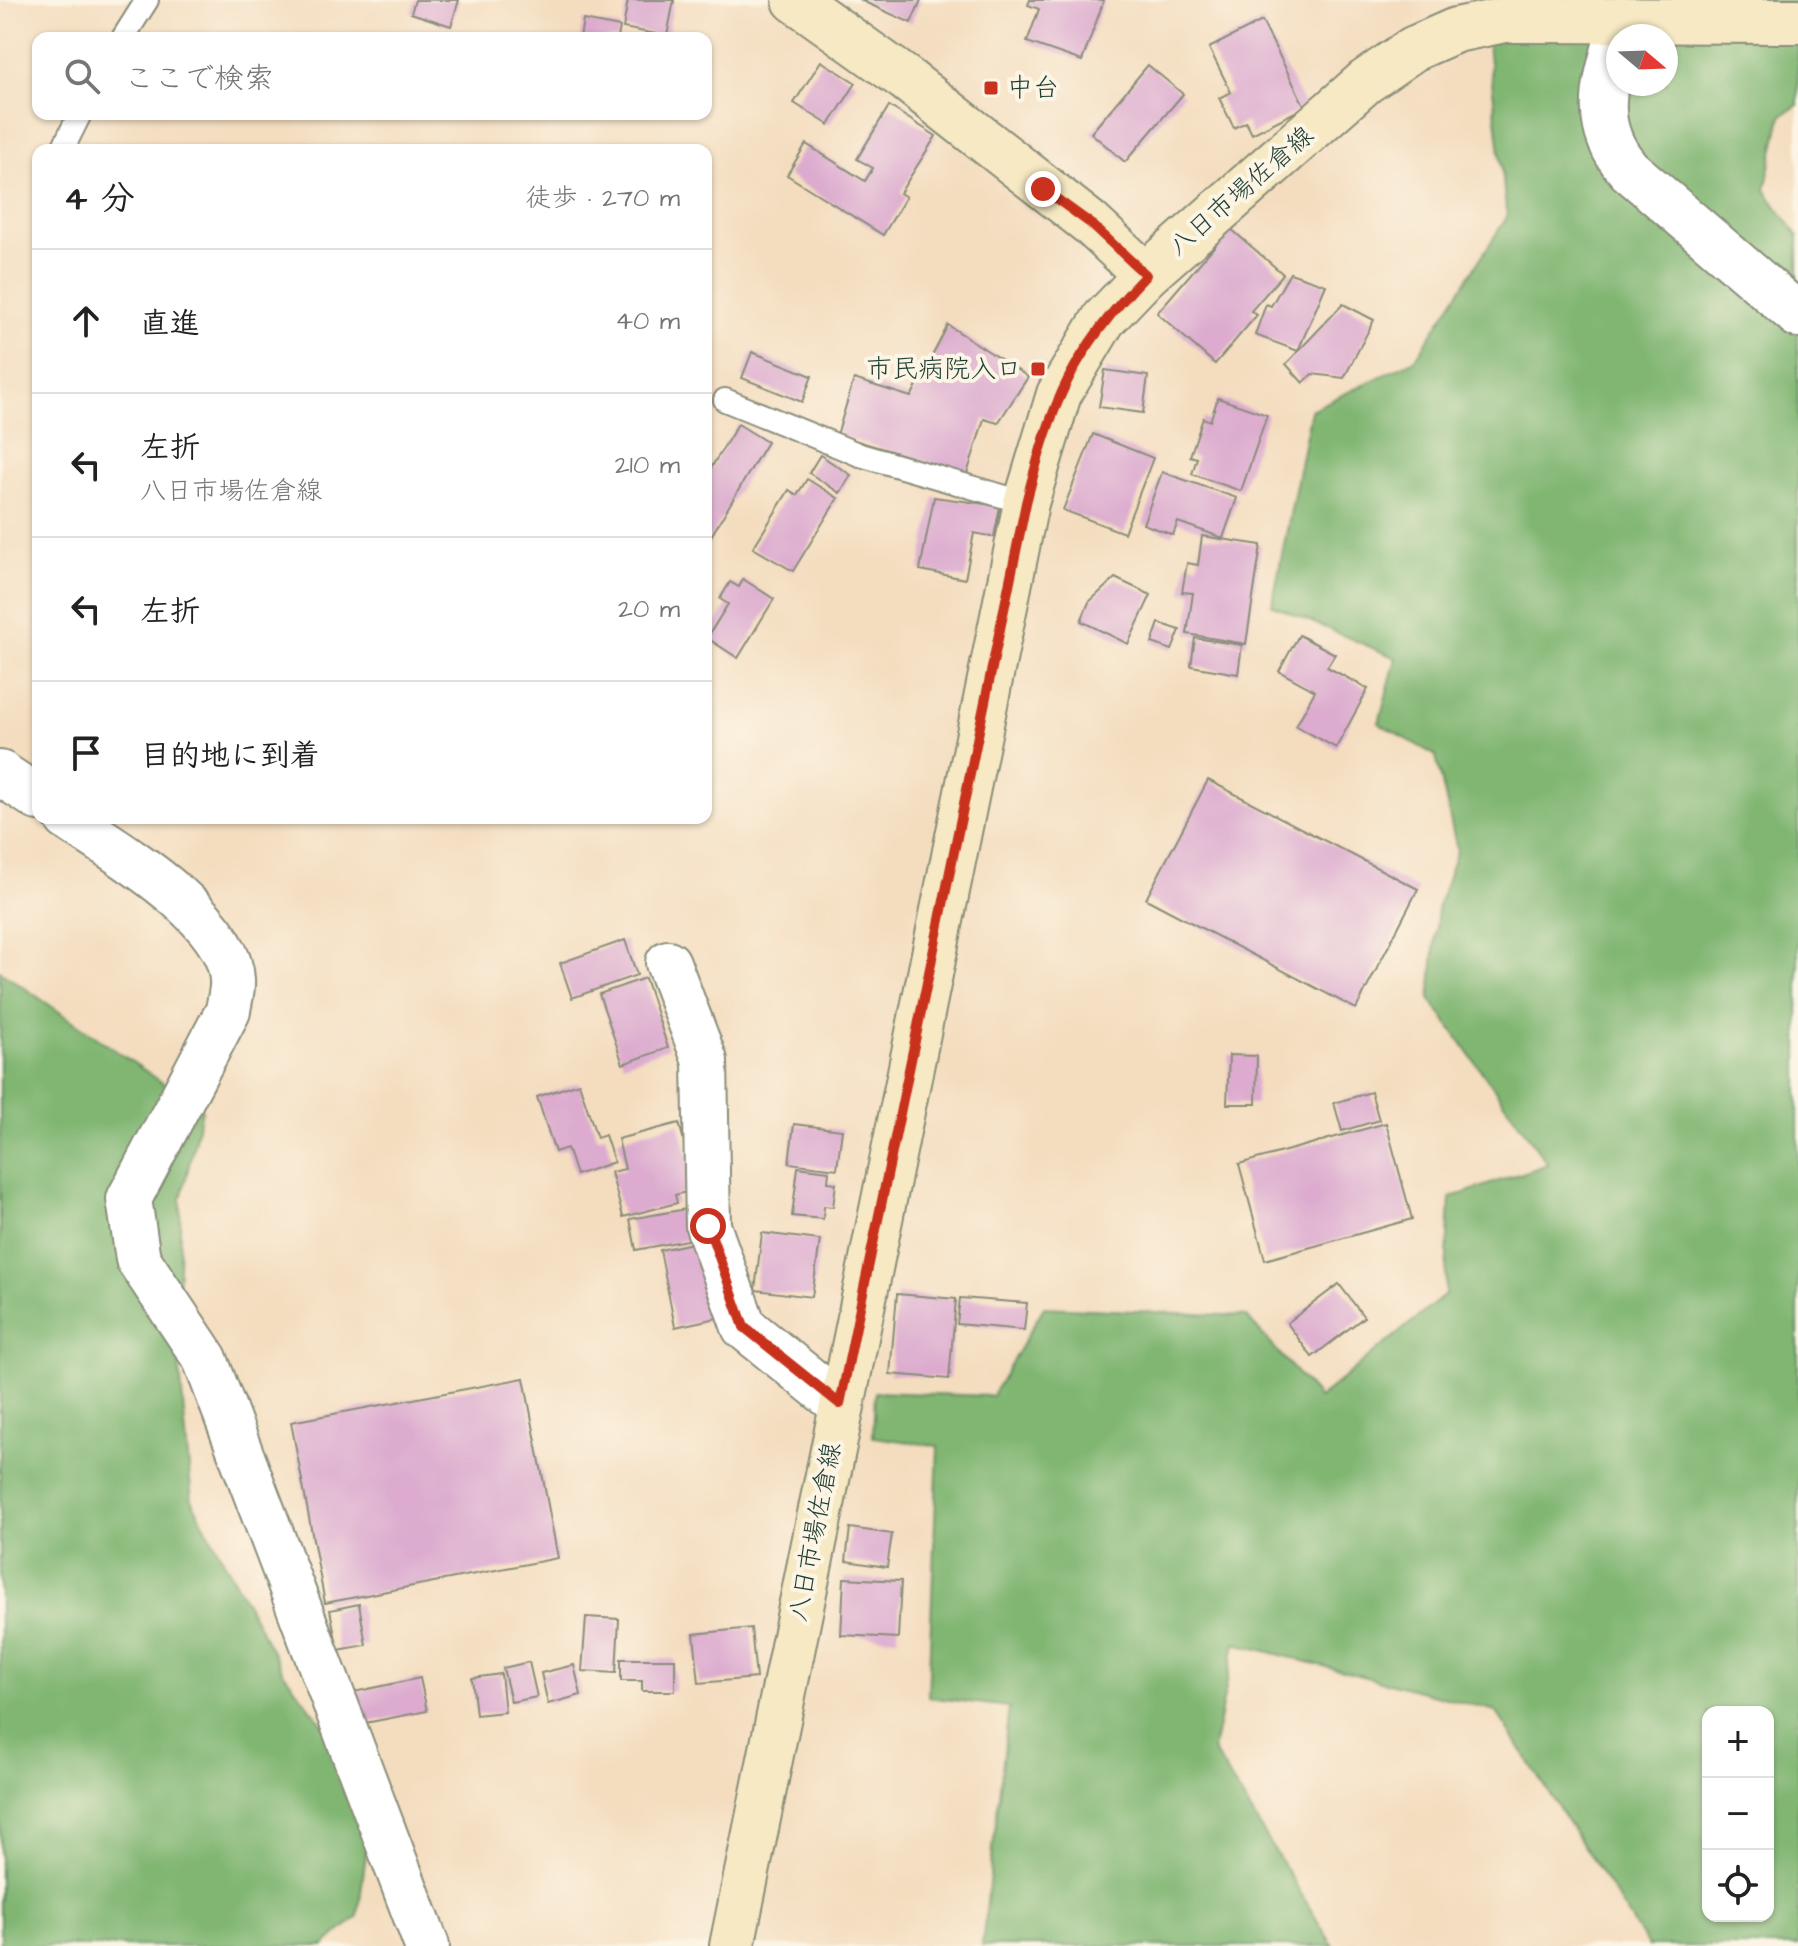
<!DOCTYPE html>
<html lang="ja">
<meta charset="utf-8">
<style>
:root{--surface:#fff;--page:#f6f6f6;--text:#222;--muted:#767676;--line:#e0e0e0}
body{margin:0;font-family:"Architects Daughter","Klee One",sans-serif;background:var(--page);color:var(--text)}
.controls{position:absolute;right:24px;bottom:24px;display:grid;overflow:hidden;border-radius:16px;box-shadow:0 2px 6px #0004}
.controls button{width:72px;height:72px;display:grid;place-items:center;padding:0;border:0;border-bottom:2px solid var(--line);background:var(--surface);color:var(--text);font:40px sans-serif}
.compass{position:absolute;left:1606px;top:24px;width:72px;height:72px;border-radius:50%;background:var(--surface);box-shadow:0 2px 6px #0004;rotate:109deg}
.stop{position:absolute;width:24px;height:24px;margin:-18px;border:6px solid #c8321e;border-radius:50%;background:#fff}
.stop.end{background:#c8321e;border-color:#fff;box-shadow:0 2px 8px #0008}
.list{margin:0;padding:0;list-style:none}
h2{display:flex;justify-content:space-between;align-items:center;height:104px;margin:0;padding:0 32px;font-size:34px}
h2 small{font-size:26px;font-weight:400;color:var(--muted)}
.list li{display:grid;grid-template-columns:52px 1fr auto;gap:24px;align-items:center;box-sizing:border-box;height:144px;padding:0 32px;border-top:2px solid var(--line)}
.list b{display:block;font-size:30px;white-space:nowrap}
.list p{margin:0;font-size:26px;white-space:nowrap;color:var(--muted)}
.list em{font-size:26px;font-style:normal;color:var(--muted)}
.icon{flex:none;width:44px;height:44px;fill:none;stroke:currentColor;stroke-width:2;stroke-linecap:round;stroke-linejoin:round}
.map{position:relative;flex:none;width:1798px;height:1946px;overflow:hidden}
.search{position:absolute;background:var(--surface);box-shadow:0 2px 6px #0004;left:32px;top:32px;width:680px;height:88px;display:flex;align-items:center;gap:20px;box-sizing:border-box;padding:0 28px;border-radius:16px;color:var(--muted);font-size:30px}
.panel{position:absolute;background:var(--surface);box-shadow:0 2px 6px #0004;left:32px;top:144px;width:680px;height:680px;border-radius:16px}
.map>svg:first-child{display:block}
.forest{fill:#80b672;stroke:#507a53;stroke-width:2;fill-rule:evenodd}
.building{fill:#dcabcf}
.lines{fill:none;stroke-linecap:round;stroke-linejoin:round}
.lane-casing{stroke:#8a8d7a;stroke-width:26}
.street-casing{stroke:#8a8d7a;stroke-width:48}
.secondary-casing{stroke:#8a8d7a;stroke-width:48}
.lane{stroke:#fff;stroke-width:22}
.street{stroke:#fff;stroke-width:44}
.secondary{stroke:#f6e9c3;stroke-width:44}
.route{stroke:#c8321e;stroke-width:10}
.poi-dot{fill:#c8321e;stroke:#fcf5e5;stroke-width:3}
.labels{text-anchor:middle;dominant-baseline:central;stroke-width:8;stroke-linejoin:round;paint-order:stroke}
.poi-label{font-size:26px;fill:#1f3d34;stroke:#fcf5e5;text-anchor:start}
.street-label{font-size:26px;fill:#1f3d34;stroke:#fcf5e5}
</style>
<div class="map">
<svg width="1798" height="1946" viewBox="0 0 1798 1946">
<rect width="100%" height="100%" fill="#fcf5e5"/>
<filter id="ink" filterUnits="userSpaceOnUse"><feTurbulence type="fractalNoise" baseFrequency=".0125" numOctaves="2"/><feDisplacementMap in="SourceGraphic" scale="16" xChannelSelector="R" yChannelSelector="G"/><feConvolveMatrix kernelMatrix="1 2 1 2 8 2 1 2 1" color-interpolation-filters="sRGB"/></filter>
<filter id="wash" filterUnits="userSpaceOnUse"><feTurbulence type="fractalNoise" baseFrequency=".006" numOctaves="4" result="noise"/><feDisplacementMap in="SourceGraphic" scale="32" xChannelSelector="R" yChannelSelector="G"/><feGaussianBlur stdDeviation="1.8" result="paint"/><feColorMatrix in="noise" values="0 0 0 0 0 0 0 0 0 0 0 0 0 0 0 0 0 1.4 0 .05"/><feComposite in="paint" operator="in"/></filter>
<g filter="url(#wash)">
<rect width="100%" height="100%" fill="#f4ddbf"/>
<g class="forest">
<path d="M1483,0H1798V105L1781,116L1765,190L1798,236V1946H1648L1496,1711L1235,1643L1213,1750L1333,1946H982L1009,1707L928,1697L938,1446L873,1437L875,1392L992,1396L1044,1307L1246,1316L1319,1398L1445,1295L1450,1198L1548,1164L1430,999L1438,906L1457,850L1436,756L1379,723L1396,658L1272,605L1311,410L1415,360L1507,217ZM1618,36H1666V84H1618ZM1708,1712H1768V1916H1708Z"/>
<polygon points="0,971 202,1110 181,1199 177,1338 192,1501 283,1672 374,1791 358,1916 324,1946 0,1946"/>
</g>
<g id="blocks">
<g class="building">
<polygon points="415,0 459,0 451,26 411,13"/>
<polygon points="628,0 674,0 667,36 623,28"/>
<polygon points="860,0 921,0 911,23"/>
<polygon points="1030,0 1104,0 1082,61 1027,42 1039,9 1028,5"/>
<polygon points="583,20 620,27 618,38 580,38"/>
<polygon points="1262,21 1305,107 1252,134 1246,122 1234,128 1219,98 1231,92 1209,48"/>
<polygon points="821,61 856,83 829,125 794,103"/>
<polygon points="1148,65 1183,94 1125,162 1091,133"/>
<polygon points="889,106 936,136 900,193 906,197 883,235 787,175 806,144 865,181 873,168 857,159"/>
<polygon points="1230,228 1283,274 1251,311 1257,315 1215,364 1157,313"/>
<polygon points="1290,273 1326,285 1298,351 1255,335 1266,304 1271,306"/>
<polygon points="1343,304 1374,320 1344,378 1312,374 1303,383 1286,364"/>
<polygon points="948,325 1028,377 998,423 984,419 967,474 837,435 854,379 911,397"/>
<polygon points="752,352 812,376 802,402 742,378"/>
<polygon points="1105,370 1148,376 1143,413 1099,407"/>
<polygon points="1218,398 1267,415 1241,491 1192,474 1197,458 1190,456 1203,418 1210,421"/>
<polygon points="738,424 767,442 710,538 706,536 706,476"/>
<polygon points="1093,434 1153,458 1124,533 1063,510"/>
<polygon points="820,455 851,475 840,493 809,473"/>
<polygon points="1162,472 1237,498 1223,538 1178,522 1173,535 1143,524"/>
<polygon points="807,479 838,498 793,571 753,548 789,490 797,495"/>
<polygon points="934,497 1000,506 994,537 974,533 965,579 920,570"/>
<polygon points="1202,536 1261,545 1246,644 1187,634 1193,593 1182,592 1187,563 1198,565"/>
<polygon points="1115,578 1151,595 1128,644 1081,621 1089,602"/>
<polygon points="743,579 774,599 738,658 707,638 728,604 720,599 730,582 739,587"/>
<polygon points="1159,623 1180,630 1172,650 1152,643"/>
<polygon points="1299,635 1335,654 1327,667 1368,689 1336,748 1296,726 1315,691 1279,671"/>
<polygon points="1195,638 1242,645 1238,674 1191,666"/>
<polygon points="1208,780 1418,889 1356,1009 1146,899"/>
<polygon points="625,940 637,975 572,998 560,963"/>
<polygon points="645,978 668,1048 623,1064 599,994"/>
<polygon points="1229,1055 1257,1056 1256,1104 1227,1104"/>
<polygon points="579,1083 597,1138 605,1135 614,1162 576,1175 567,1148 555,1152 537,1097"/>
<polygon points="1371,1092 1379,1120 1342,1131 1334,1103"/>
<polygon points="679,1123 697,1189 675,1195 677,1203 623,1217 611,1172 625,1169 618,1139"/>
<polygon points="1386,1123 1412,1219 1265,1260 1239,1164"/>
<polygon points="794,1124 842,1130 837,1169 789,1163"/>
<polygon points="798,1167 829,1171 828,1182 836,1183 833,1207 824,1206 823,1219 792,1216"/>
<polygon points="692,1208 697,1238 636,1250 630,1219"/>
<polygon points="762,1233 820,1240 812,1297 755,1290"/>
<polygon points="707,1240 722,1317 675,1327 660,1250"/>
<polygon points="1339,1284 1364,1317 1312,1357 1287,1323"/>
<polygon points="897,1294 956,1299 949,1379 890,1374"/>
<polygon points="960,1298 1027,1303 1024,1330 957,1324"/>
<polygon points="524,1378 558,1558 325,1603 291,1422"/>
<polygon points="850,1528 892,1534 887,1567 846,1561"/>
<polygon points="844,1578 901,1581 898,1638 841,1635"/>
<polygon points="359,1604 366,1645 338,1650 330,1610"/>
<polygon points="586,1617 619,1619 616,1673 582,1671"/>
<polygon points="751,1628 756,1678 699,1683 694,1634"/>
<polygon points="621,1659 675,1659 675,1691 642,1691 642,1681 621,1681"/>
<polygon points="529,1662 537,1697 511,1702 503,1668"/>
<polygon points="574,1665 581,1695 548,1704 541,1673"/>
<polygon points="501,1674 505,1712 476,1715 472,1678"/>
<polygon points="420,1678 427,1711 355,1725 349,1693"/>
</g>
</g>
</g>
<g filter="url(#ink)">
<use href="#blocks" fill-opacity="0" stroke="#8a8d7a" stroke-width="2"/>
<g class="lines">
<g class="lane-casing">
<g id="lane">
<polyline points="123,38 147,0"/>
<polyline points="62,150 80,114"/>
<polyline points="725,400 860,455 1026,503"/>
</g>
</g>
<g class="street-casing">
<g id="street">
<path d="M1622,20C1608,76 1586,121 1629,170L1798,315"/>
<polyline points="0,773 38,798"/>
<path d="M67,818C115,850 230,917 232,980C233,990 229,1002 228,1011L129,1199L138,1259L205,1359L427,1946"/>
<polyline points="668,963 705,1061 708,1226 744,1327 840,1404"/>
</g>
</g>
<g class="secondary-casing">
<g id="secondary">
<polyline points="795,0 906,79 1090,223 1146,275"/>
<polyline points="732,1946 1026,503 1059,394 1104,319 1146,275 1365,82 1413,49 1456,30 1505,20 1798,21"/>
</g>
</g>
<use href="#lane" class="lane"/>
<use href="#street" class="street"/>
<use href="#secondary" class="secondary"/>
</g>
</g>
<g class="lines" filter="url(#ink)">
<path class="route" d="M708,1226L744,1327L840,1404L1026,503C1052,401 1072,352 1146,275L1090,223L1043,189"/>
</g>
<g class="poi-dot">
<rect x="983" y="80" width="16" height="16" rx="4"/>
<rect x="1030" y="361" width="16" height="16" rx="4"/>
</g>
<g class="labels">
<g class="poi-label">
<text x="1007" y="88">中台</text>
<text x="1022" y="369" text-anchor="end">市民病院入ロ</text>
</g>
<g class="street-label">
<text transform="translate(1241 191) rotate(-41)">八日市場佐倉線</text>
<text transform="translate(815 1532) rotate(-79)">八日市場佐倉線</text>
</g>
</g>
</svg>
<div class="controls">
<button>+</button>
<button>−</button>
<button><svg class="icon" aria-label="locate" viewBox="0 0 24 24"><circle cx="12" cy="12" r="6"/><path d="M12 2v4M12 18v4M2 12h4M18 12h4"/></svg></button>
</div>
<svg class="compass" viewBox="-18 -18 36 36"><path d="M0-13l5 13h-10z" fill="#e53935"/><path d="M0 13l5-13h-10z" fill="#767676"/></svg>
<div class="stop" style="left:708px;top:1226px"></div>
<div class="stop end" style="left:1043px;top:189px"></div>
<div class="search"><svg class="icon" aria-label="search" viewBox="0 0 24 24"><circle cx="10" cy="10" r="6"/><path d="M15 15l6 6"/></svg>ここで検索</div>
<section class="panel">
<h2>4 分<small>徒歩 · 270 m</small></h2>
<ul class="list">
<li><svg class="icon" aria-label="ahead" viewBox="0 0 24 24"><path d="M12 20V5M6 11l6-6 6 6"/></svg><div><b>直進</b></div><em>40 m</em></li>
<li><svg class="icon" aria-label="left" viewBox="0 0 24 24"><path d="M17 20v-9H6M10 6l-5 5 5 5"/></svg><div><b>左折</b><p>八日市場佐倉線</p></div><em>210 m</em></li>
<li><svg class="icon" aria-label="left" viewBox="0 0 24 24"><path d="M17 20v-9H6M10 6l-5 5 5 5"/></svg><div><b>左折</b></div><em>20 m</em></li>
<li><svg class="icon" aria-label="arrive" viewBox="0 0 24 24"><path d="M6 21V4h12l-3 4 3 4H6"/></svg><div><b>目的地に到着</b></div></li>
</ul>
</section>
</div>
